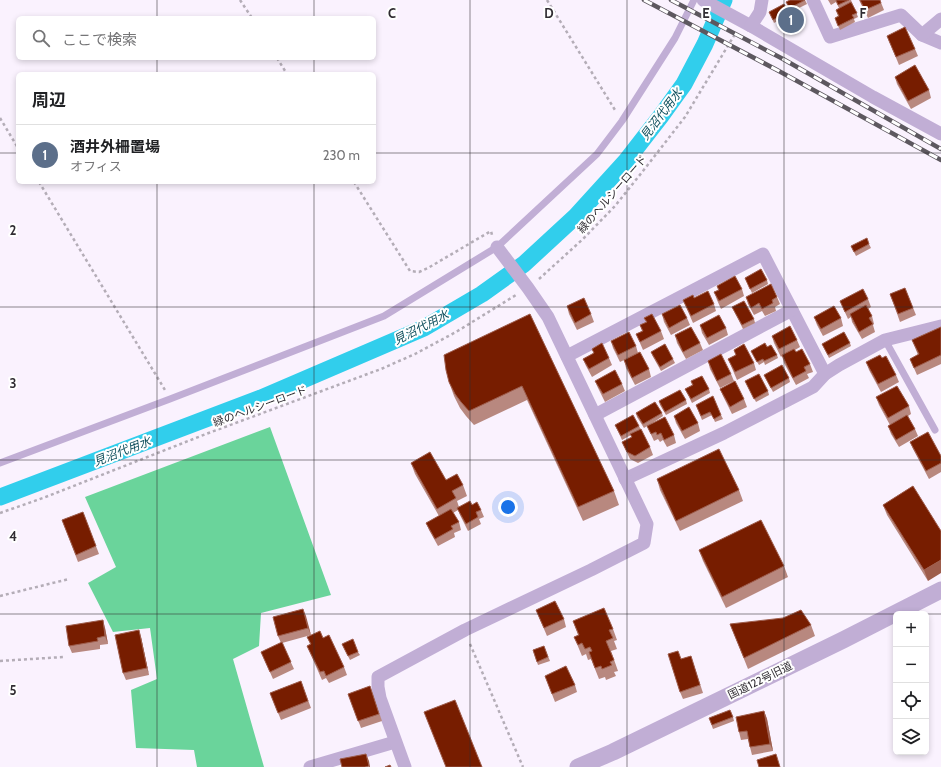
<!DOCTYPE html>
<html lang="ja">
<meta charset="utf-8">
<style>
:root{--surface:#fff;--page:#f6f6f6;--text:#202124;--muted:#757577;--line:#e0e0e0;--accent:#db2777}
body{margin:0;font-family:Cabin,"Noto Sans JP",sans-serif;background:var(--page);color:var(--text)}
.controls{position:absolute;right:12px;bottom:12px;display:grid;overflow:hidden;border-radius:6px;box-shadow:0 2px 6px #0003}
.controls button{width:36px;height:36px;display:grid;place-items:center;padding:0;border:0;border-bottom:1px solid var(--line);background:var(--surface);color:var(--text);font:20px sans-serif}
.you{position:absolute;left:508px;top:507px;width:14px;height:14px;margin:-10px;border:3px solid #fff;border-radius:50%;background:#1a73e8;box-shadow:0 0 0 6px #1a73e833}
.badge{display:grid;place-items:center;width:26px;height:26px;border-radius:50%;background:var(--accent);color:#fff;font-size:13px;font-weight:700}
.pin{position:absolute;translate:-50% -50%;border:2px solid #fff;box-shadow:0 1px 4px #0006}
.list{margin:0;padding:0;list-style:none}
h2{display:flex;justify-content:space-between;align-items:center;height:52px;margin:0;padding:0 16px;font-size:17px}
h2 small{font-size:13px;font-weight:400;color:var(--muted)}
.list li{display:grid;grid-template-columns:26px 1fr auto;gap:12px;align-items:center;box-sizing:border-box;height:60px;padding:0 16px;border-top:1px solid var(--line)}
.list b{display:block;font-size:15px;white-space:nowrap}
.list p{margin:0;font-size:13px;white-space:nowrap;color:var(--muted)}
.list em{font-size:13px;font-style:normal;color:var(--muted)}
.icon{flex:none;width:22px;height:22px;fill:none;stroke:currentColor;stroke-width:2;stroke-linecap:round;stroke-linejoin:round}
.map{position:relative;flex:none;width:941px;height:767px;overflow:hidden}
.search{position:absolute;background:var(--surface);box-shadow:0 2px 6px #0003;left:16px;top:16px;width:360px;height:44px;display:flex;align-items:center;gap:10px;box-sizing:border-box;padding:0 14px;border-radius:6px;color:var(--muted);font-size:15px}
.panel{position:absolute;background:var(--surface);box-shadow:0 2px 6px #0003;left:16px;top:72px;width:360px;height:112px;border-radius:6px}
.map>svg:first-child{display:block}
.forest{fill:#6ad49b}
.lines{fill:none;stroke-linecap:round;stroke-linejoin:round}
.canal{stroke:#31ceec;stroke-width:17}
.path{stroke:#b4adb7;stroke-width:2.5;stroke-dasharray:3 3;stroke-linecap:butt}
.service{stroke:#c1aed5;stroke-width:7}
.minor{stroke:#c1aed5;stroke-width:13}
.tertiary{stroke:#c1aed5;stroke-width:17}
.rail-casing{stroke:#5d585f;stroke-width:4.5}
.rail{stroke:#fff;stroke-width:3;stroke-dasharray:9;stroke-linecap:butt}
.wall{fill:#b8887f}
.shaded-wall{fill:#9e5d4c}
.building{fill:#771d00;stroke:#9e5d4c}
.grid{fill:none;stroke:#302c32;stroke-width:1;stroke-opacity:0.55}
.labels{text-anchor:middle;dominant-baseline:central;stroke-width:4;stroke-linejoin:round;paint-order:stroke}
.street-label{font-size:11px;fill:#302c32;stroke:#fff}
.water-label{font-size:12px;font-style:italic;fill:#0e4e5b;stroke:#fff}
.grid-label{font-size:13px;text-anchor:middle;font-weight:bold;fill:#302c32;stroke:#fff;stroke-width:4;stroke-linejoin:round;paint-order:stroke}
</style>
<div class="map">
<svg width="941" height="767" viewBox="0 0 941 767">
<rect width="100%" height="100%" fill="#faf2fe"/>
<polygon class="forest" points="270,427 331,595 261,613 259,646 233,659 264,767 197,767 194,750 136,748 131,690 157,679 150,628 113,632 88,583 116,567 85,497"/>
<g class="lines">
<polyline class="canal" points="0,497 261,398 424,328 482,294 524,264 576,216 626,161 661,116 684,84 705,44 724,0"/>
<g class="path">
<polyline points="240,0 252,18"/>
<polyline points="547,0 615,110"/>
<polyline points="277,58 287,74"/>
<polyline points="0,118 18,148"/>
<polyline points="39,182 165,390"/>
<polyline points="354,182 410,271 419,272 428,268 491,231 492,235"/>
<polyline points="539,279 583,239 615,206 643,171 685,117 735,34"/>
<polyline points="0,513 43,498 206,434 381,369 415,354 456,332 516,295"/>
<polyline points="0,596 69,579"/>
<polyline points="470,644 523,767"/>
<polyline points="0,661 63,657"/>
</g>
<g class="service">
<polyline points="885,340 935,430"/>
<polyline points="0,463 170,399 384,316 497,247 597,154 622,121 675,38 694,0"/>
</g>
<g class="minor">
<polyline points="703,0 751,26 873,97 941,134"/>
<polyline points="813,0 830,37 901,15 922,35 941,43"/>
<polyline points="751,26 760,12 762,0"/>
<polyline points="922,35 941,19"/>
<polyline points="567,356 763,254 825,374"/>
<polyline points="595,415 792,310"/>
<polyline points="625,479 724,433 813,387 825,374 839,365 885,340 941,326"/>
<polyline points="310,767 395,742"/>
<polyline points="405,767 380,698 378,687 378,677 465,630 591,570 644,543 647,524 548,317 528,288 497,247"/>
</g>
<polyline class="tertiary" points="578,767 613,752 843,640 941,590"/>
<g class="rail-casing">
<g id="rail">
<polyline points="644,0 777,70 941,160"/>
<polyline points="671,0 783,59 941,149"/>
</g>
</g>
<use href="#rail" class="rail"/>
</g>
<g class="wall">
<polygon points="805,0 807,4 791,12 786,2"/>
<polygon points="828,0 851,0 858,17 854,19 855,22 840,30 835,18 838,16 836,10 839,8 836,2 831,5"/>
<polygon points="859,0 880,0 884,10 868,18"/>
<polygon points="788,11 789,15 774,23 769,12"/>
<polygon points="887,36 915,49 918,56 899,65"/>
<polygon points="895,77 929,90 931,98 911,109 897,84"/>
<polygon points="869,244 871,248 856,256 851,246"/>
<polygon points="745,278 767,280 768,284 752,293"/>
<polygon points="717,286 742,289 744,296 721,309 717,300 714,292 718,290"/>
<polygon points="905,288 916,315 900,322 890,294"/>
<polygon points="746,297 777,297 780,304 775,307 776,311 765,316 762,311 754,315 748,304"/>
<polygon points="694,298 714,304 716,311 693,323 686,307 683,300"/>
<polygon points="868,299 871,307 868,309 872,316 874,324 873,325 875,332 862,339 852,322 851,317 848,319 843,308 840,301"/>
<polygon points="567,306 591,314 594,322 577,330 569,314"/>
<polygon points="732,307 754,319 755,323 743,329"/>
<polygon points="530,314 614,491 619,505 583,521 527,400 474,425 466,416 460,408 454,396 449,382"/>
<polygon points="662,314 687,318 690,325 671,335 664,322"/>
<polygon points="814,317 841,318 843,326 823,336 817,325"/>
<polygon points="644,318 661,331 664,339 643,350 636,334 642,331 640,325 646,322"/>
<polygon points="700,325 726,328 728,335 709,345 702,333"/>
<polygon points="941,327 941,364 917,375 910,359 918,355 912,340"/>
<polygon points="675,335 700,343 703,350 686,359 677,343"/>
<polygon points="772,336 797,340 800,347 795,350 796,352 810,364 813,372 807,374 809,378 796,385 784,363 782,356 781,357 774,343"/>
<polygon points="611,341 636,346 638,353 620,362 613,348"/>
<polygon points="850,343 851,346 829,358 822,344"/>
<polygon points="767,347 777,355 778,358 765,365 764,362 759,365 751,351"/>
<polygon points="592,349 609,358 612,365 592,377 586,366 583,359 594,353"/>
<polygon points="734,350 754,363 756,370 737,380 728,359 736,355"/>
<polygon points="651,352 673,359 675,363 661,371 652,355"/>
<polygon points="882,358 896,375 899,382 881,392 869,370 866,362"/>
<polygon points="624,360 649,369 651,377 635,385 626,368"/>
<polygon points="708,361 731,374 734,381 720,388 710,369"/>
<polygon points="764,375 789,378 790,382 773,392"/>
<polygon points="595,381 622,384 625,391 605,402 598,388"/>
<polygon points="691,381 709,389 710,393 692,403 685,389 692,385"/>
<polygon points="745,381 768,391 769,395 756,402"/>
<polygon points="720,389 744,399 747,407 732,414 723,396"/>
<polygon points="876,397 909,406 911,414 908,416 915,429 918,436 899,447 891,434 888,426 890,425 879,405"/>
<polygon points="686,400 687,404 666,415 660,405 659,401"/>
<polygon points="696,405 721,415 723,419 715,422 712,415 702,420"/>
<polygon points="636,413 662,413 663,416 651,424 674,435 676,443 667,447 663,440 660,442 658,439 654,441 647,426 644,428 637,417"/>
<polygon points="674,416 698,423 700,431 685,439 676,423"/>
<polygon points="615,425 639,426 650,447 653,455 638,463 630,459 622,442 632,437 631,435 622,440"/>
<polygon points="910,442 941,456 941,472 929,479 913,449"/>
<polygon points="411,463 446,480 463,485 467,496 457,501 459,507 472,505 481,510 484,517 479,519 481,524 468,531 460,515 458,510 453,513 459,522 461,530 454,533 455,537 438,546 429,530 426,523 439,516 415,474"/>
<polygon points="657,479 739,490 743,501 680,531 660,490"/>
<polygon points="913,486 928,581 887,515 883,505"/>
<polygon points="83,512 99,554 78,562 62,520"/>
<polygon points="699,550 784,566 788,577 726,608 703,561"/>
<polygon points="303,609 311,635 282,643 294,669 273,679 261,652 281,643 278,636"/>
<polygon points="536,610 564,619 566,627 547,636"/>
<polygon points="573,621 613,629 617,640 614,641 617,649 611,651 618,671 614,672 616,676 606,680 605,677 599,679 591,659 588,660 586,654 582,656 574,637 578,635"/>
<polygon points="730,624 811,625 815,636 748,669"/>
<polygon points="105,628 108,644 100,645 100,649 72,653 69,646"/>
<polygon points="141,637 149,675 126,680 123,673"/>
<polygon points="307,637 323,638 344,667 347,675 329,683 326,678 322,680 310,653 307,646 310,644"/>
<polygon points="342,644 358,652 360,655 350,660"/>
<polygon points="544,646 550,661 538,665 533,650"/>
<polygon points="691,656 703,693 683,699 680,692 681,659"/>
<polygon points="545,676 575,685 577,692 555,702"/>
<polygon points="301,681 311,708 281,720 270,693"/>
<polygon points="370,686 382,721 361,728 348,694"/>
<polygon points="764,711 767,719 773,751 752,755 748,739 741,740 739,732"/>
<polygon points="733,717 734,721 713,729 709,718"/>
</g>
<g class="shaded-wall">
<polygon points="941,560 941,573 928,581 924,570"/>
<polygon points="303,609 306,616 311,635 308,628"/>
<polygon points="103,620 105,628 108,644 105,636"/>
<polygon points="139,630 141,637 149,675 147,668"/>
<polygon points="764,711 767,719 773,751 770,744"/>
<polygon points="366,754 369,761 370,767 369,767"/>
</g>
<g class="building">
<polygon points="790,0 805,0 790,8 786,2"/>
<polygon points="836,0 849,0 838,5"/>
<polygon points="860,0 880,0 881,3 865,10"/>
<polygon points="851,2 857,13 852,15 854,18 838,26 835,18 839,16 836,10"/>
<polygon points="784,4 788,11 773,20 769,12"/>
<polygon points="905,27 915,49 896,57 887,36"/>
<polygon points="915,65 929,90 908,101 895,77"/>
<polygon points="867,238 869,244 854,252 851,246"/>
<polygon points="761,269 767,280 750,289 745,278"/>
<polygon points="735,276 742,289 719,301 714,292 719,290 717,286"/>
<polygon points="771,284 777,297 772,300 773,303 762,309 759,303 751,308 746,297"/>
<polygon points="905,288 913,308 898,314 890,294"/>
<polygon points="863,289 868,299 845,312 840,301"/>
<polygon points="708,291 714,304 691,316 683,300 693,295 694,298"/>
<polygon points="584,298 591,314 575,323 567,306"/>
<polygon points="744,301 754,319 742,325 732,307"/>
<polygon points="680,305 687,318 669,328 662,314"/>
<polygon points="866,305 872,316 869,318 873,324 859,332 850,314"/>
<polygon points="834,306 841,318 821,329 814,317"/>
<polygon points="530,314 614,491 578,507 522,386 469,411 461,402 455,394 449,382 446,370 444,355"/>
<polygon points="652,314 661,331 640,342 636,334 643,331 640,325 647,322 644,318"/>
<polygon points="719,315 726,328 707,338 700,325"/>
<polygon points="790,326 797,340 779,349 772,336"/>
<polygon points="691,327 700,343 683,352 675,335"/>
<polygon points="941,327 941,355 914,368 910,359 919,354 912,340"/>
<polygon points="629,332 636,346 618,355 611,341"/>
<polygon points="844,332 850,343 828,355 822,344"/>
<polygon points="602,343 609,358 589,369 583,359 594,353 592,349"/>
<polygon points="765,343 767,347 771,345 777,355 764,361 763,359 757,362 751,351"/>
<polygon points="665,344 673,359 660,367 651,352"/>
<polygon points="744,344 754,363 735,372 728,359 736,355 734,350"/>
<polygon points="794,349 796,352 802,349 810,364 804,367 806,371 793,378 782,355"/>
<polygon points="640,352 649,369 632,378 624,360"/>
<polygon points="721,354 731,374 717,381 708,361"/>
<polygon points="880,355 882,358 886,356 896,375 878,384 866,362"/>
<polygon points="782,365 789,378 771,388 764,375"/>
<polygon points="615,370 622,384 603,394 595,381"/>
<polygon points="759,374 768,391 754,399 745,381"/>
<polygon points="702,376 709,389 691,399 685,389 693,385 691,381"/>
<polygon points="735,381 744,399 730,407 720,389"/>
<polygon points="897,386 909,406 888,418 876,397"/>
<polygon points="680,390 686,400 665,412 659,401"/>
<polygon points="713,396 721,415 714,419 710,412 701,416 696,405"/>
<polygon points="655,402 662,413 643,424 636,413"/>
<polygon points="689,407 698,423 682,431 674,416"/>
<polygon points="633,415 639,426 621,436 615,425"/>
<polygon points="907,415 915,429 896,440 888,426"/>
<polygon points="665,417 674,435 664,440 661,433 657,435 656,432 651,434 647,426"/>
<polygon points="641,429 650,447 635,456 627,452 622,442 632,437 630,434"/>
<polygon points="928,432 941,456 941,463 926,471 910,442"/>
<polygon points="719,449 739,490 676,521 657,479"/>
<polygon points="430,452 446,480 457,474 463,485 452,491 456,498 437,509 411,463"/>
<polygon points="913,486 941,531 941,560 924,570 883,505"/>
<polygon points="470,501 472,505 477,502 481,510 476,512 478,517 466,524 457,508"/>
<polygon points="451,509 459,522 451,526 453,529 435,539 426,523"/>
<polygon points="83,512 96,546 76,555 62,520"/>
<polygon points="761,520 784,566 722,597 699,550"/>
<polygon points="555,601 564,619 544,628 536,610"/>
<polygon points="604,608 613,629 609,630 613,638 606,641 614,660 610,662 612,665 602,669 601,666 595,668 589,652 592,651 590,647 585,649 582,643 578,645 574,637 579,635 573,621"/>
<polygon points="303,609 308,628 278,636 273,617"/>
<polygon points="801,610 811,625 744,658 730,624 783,618"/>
<polygon points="103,620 105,636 97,638 98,641 69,646 66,626"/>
<polygon points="139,630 147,668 123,673 115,635"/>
<polygon points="320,631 323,638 329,635 344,667 326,676 324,671 320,672 307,646 311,644 307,637"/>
<polygon points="353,639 358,652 348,656 342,644"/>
<polygon points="282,642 291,662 270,672 261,652"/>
<polygon points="544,646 548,657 537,662 533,650"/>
<polygon points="678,651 681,659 691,656 700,685 680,692 668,654"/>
<polygon points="566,666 575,685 552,694 545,676"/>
<polygon points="301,681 308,701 278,713 270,693"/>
<polygon points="370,686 379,714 358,721 348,694"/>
<polygon points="455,700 482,767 446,767 424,712"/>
<polygon points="730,710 733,717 712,725 709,718"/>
<polygon points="764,711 770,744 750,747 747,731 739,732 736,717"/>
<polygon points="366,754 369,766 365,767 342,767 340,759"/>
<polygon points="776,754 780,767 759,767 757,760"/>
<polygon points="390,765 391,767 385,767"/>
</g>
<path class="grid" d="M157,0V18M314,0V18M470,0V767M627,0V767M784,0V767M157,58V74M314,58V74M0,153H18M374,153H941M157,182V767M314,182V767M0,307H941M0,460H941M0,614H941"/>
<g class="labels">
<g class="street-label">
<text transform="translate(612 194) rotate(-49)">緑のヘルシーロード</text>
<text transform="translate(260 406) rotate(-20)">緑のヘルシーロード</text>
<text transform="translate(760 680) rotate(-26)">国道122号旧道</text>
</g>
<g class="water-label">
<text transform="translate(661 114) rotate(-53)">見沼代用水</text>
<text transform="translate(421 327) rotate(-27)">見沼代用水</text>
<text transform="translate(122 451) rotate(-21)">見沼代用水</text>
</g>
</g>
<g class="grid-label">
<text x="392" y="18">C</text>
<text x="549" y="18">D</text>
<text x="706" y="18">E</text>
<text x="863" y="18">F</text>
<text x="13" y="235">2</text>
<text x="13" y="388">3</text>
<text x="13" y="541">4</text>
<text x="13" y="695">5</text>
</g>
</svg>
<div class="controls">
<button>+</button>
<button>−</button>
<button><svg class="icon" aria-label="locate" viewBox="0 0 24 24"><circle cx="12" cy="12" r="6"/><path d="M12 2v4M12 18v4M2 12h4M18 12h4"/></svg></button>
<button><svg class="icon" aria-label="layers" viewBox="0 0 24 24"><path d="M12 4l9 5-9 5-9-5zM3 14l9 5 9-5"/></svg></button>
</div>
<div class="you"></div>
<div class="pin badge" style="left:791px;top:20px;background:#5c6f8a">1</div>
<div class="search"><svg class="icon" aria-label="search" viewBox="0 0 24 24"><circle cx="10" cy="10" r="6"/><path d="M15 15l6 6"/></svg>ここで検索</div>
<section class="panel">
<h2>周辺<small></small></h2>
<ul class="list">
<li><span class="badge" style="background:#5c6f8a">1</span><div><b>酒井外柵置場</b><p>オフィス</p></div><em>230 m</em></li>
</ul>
</section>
</div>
